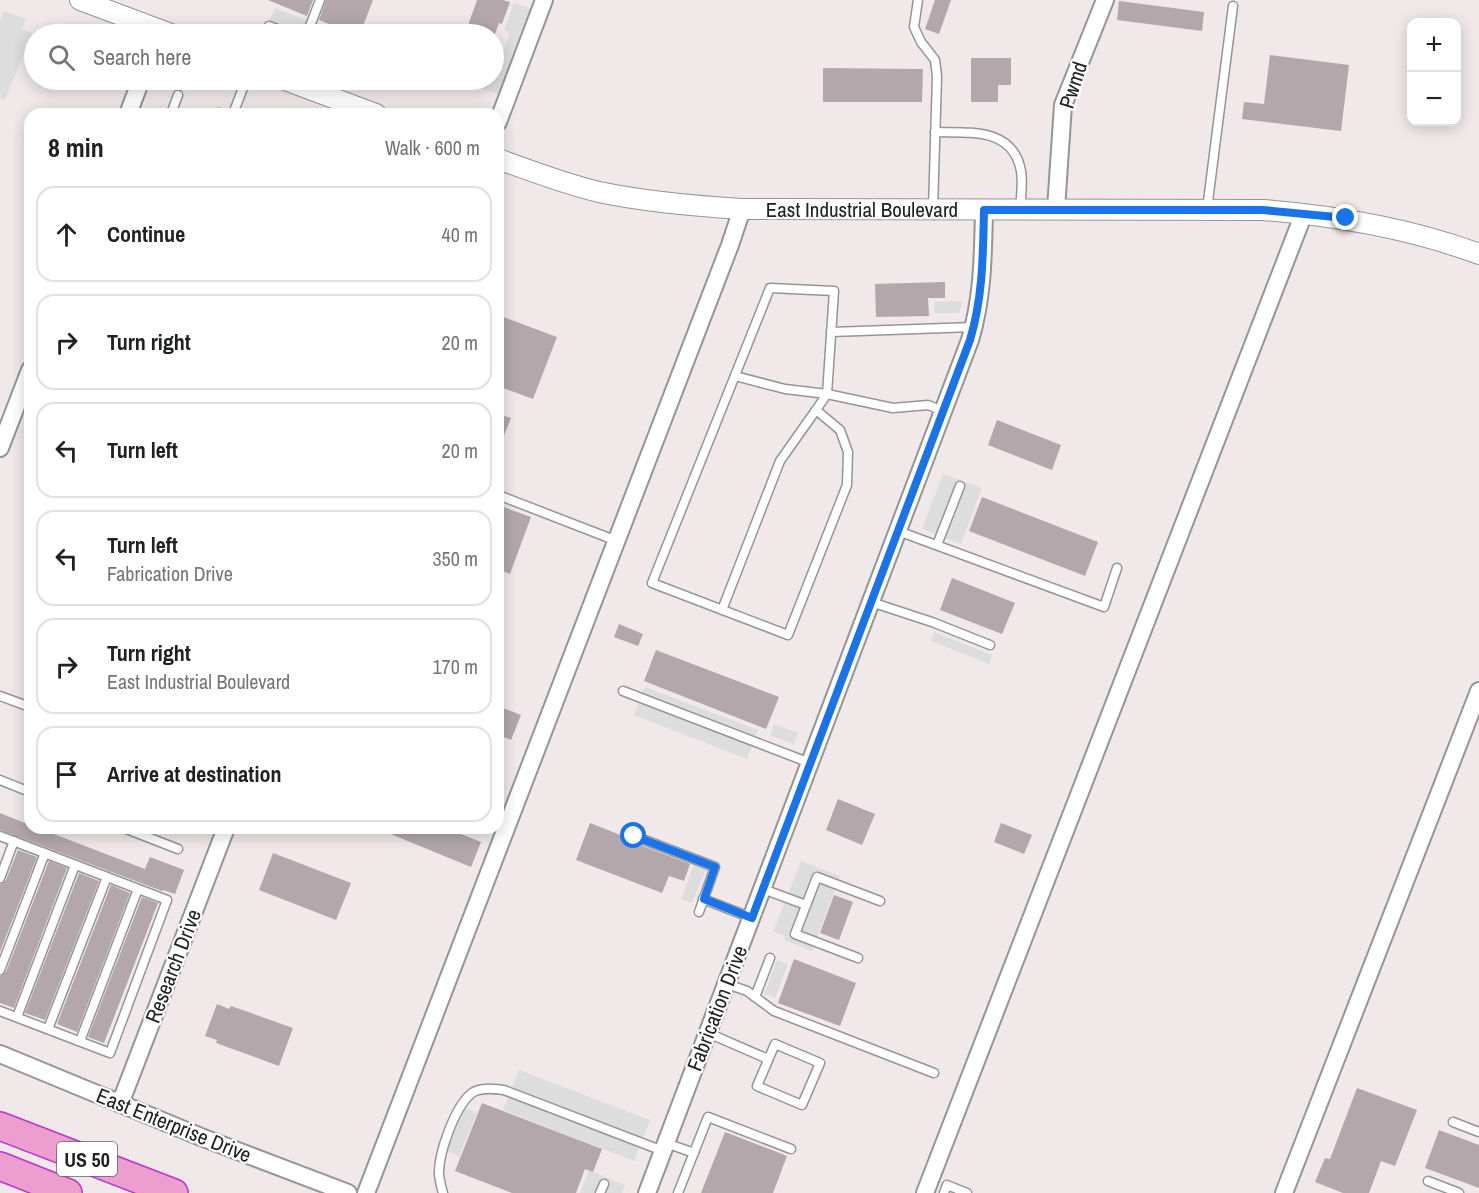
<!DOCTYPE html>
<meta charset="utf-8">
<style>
:root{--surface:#fff;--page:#f6f6f6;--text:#202124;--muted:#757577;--line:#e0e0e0}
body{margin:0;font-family:"Archivo Narrow",sans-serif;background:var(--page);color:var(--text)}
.controls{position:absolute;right:18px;top:18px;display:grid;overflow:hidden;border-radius:12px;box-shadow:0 3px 15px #0003}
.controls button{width:54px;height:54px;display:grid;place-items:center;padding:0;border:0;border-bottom:2px solid var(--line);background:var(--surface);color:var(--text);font:30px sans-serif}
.stop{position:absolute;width:18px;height:18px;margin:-14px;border:4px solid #1a73e8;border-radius:50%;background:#fff}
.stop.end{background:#1a73e8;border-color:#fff;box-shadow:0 2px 6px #0008}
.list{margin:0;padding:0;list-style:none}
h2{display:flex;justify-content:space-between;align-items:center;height:78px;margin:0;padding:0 24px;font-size:26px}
h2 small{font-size:20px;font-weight:400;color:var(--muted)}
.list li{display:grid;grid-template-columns:39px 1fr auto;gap:18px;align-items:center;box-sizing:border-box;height:96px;margin:0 12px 12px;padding:0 12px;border:2px solid var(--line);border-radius:18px}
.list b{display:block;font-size:22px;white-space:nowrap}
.list p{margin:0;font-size:20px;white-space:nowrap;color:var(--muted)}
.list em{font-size:20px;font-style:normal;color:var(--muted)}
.icon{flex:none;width:33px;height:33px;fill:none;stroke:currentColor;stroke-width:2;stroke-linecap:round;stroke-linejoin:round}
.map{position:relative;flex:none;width:1479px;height:1193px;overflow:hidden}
.search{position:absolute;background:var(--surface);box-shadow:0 3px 15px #0003;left:24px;top:24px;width:480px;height:66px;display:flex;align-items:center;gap:15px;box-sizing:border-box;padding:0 21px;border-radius:33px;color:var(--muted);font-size:22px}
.panel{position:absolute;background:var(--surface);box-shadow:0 3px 15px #0003;left:24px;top:108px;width:480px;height:726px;border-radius:18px}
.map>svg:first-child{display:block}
.parking{fill:#ddd}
.building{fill:#b3a7ab}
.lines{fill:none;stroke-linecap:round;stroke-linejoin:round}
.service-casing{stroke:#959595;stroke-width:11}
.minor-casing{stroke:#959595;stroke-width:20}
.tertiary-casing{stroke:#959595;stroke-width:22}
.trunk-casing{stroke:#ba32d1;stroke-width:30}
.service{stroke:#fff;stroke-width:8}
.minor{stroke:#fff;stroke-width:16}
.tertiary{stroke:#fff;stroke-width:20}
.trunk{stroke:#ec9ece;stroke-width:27}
.route{stroke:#1a73e8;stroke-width:8}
.labels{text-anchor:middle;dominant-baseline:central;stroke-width:4.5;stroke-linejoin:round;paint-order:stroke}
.shield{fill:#fff;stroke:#646464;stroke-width:1.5}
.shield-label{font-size:20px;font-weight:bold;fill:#212121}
.street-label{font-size:21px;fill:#212121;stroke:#fff}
</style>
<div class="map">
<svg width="1479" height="1193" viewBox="0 0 1479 1193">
<rect width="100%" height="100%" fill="#f0e8e9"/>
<g class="parking">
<polygon points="514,3 532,9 500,95 483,89 486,80 494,80 494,64 498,65 509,36 508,32 504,30"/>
<polygon points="275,8 323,26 320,34 309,34 270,20"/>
<polygon points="4,11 26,19 22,29 32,33 5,100 0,98 0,21"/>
<polygon points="962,301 959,313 934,313 934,302"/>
<polygon points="943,474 982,488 961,544 922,529"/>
<polygon points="934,632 992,655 989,664 931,641"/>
<polygon points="645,687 758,730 747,759 634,715"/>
<polygon points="774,724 798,733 794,744 770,735"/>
<polygon points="801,861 840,876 812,951 784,940 785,936 773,932"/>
<polygon points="694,865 706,869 692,903 681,899"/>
<polygon points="777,960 788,964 775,998 764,994"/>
<polygon points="519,1070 650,1120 634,1161 503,1110"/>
<polygon points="464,1108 477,1113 459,1156 447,1151"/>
<polygon points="589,1170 625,1185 622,1193 580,1193"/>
</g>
<g class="building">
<polygon points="268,0 313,0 307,16"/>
<polygon points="326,0 373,0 360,34 343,34 327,29 329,24 319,20"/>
<polygon points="477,0 503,0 510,2 502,24 499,23 495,34 465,34"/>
<polygon points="935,0 951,0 939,34 925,29"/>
<polygon points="1119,1 1204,12 1202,31 1117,20"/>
<polygon points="1270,55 1349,65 1341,131 1242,119 1244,102 1264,104"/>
<polygon points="971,58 1011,58 1011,85 998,85 998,102 971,102"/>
<polygon points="823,68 923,69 922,102 823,102"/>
<polygon points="945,282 945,298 928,298 929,316 876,317 875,284"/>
<polygon points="498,315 557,337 533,399 498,386"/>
<polygon points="498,414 511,418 499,448 498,448"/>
<polygon points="997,420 1061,445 1052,470 988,445"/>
<polygon points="982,497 1098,542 1085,576 969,531"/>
<polygon points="498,505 531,517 510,574 498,569"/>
<polygon points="952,578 1015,603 1002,634 940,610"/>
<polygon points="619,624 643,634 638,646 614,637"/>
<polygon points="656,650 779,697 766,729 644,681"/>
<polygon points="498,706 521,715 511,740 498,735"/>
<polygon points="838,799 875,814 862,845 826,830"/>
<polygon points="0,813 30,825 30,828 38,828 145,869 150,857 184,870 175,894 163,890 162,891 0,830"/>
<polygon points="590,823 628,838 632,842 690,864 684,881 669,876 662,893 576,860"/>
<polygon points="1001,823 1032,835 1024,854 994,842"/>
<polygon points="376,828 446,828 481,842 471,867"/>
<polygon points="18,850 37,857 0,952 0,884 6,880"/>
<polygon points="273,853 351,883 336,920 259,890"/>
<polygon points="49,861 67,868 14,1008 0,1003 0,976 6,972"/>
<polygon points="79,873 99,881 45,1020 25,1013"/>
<polygon points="111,885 130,893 77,1032 57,1024"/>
<polygon points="834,895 853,902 839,940 820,933"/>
<polygon points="142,897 158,903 104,1043 88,1037"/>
<polygon points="794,959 856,983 840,1026 778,1003"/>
<polygon points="217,1004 229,1009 231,1006 293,1028 279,1066 216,1043 217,1040 205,1036"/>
<polygon points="1357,1088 1417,1110 1395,1166 1381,1161 1369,1193 1343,1193 1315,1182 1325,1158 1330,1159"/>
<polygon points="482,1103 602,1149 593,1172 585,1169 576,1193 512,1193 455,1171"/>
<polygon points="1439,1130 1479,1145 1479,1188 1425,1168"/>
<polygon points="725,1132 787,1156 773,1193 701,1193"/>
</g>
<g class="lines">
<g class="service-casing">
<g id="service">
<polyline points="918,0 914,27 921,42 935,60 937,76 933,209"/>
<polyline points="269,26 290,34"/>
<polyline points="307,34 320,0"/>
<polyline points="219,113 221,114"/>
<polyline points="171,114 178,95"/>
<polyline points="233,114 246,80"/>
<path d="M935,132C969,133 1013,127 1021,171C1023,183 1021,197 1020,209"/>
<polyline points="1207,209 1233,6"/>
<polyline points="831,332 974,327"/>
<polyline points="735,376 785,389 827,394 816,410"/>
<polyline points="498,495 617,541"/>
<polyline points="898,531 1104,607 1117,568"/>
<polyline points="937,545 960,486"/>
<polyline points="871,602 932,622 990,645"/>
<polyline points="722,610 780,461 816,410 840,430 848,452 847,485 788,635 652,583 770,288 834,291 827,394 893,408 928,405 943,411"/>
<polyline points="623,691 810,763"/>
<polyline points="0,696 30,707"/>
<polyline points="0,780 30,792"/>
<polyline points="124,828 178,849"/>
<polyline points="0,836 167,900 110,1053 0,1011"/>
<polyline points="634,836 715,867 699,912"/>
<polyline points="0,878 14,841"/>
<polyline points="763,889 806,905"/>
<polyline points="703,899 752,918"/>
<polyline points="858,958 795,934 817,877 880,901"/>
<polyline points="0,970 45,853"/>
<polyline points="727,984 747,991 774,1011 934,1073"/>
<polyline points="755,997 770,958"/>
<polyline points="17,1017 75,865"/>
<polyline points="48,1029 107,877"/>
<polyline points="708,1033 768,1059"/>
<polyline points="80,1041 138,889"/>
<polygon points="775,1044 820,1063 802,1105 757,1086"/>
<polyline points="1453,1122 1479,1132"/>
<polyline points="666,1143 694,1153"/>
<polyline points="1428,1181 1459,1193"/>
<path d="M443,1193C441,1187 440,1181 439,1175C438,1154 455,1106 472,1093C480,1087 494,1089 504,1090L663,1151"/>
<polyline points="600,1193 604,1184"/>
<polyline points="678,1193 708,1117 791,1149"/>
<polyline points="944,1193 947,1185 967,1193"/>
</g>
</g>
<g class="minor-casing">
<g id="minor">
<polyline points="128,114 141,80"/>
<polyline points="498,122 544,0"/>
<polyline points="1056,209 1063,105 1105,0"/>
<polyline points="0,448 30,370"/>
<polyline points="0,1054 201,1137 348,1193"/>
<polyline points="120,1104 226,828"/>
<polyline points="366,1193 730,245 742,209"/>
<path d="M647,1193L970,340C983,297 983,254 984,210"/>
<polyline points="925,1193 1304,213"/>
<polyline points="1284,1193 1479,691"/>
</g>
</g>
<g class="tertiary-casing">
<g id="tertiary">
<polyline points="80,0 171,34"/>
<polyline points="285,80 376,114"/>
<path d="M498,159C531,171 565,184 599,192C646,202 694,206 742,209L1263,210C1338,216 1409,228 1479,254"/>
</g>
</g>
<g class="trunk-casing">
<g id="trunk">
<polyline points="0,1126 174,1193"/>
<polyline points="0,1166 68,1193"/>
</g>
</g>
<use href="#service" class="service"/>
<use href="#minor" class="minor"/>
<use href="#tertiary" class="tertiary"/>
<use href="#trunk" class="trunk"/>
</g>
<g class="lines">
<path class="route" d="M634,836L715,867L704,899L752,918L970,340C983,297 983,254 984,210H1263L1346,218"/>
</g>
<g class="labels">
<rect class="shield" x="57" y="1142" width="60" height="34" rx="4.5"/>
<g class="shield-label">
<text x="87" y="1159">US 50</text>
</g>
<g class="street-label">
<text transform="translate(1073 85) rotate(-72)">Pwmd</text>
<text x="862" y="209">East Industrial Boulevard</text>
<text transform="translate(173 966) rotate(-69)">Research Drive</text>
<text transform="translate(717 1008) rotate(-69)">Fabrication Drive</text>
<text transform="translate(174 1125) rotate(22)">East Enterprise Drive</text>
</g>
</g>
</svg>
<div class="controls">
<button>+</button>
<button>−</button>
</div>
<div class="stop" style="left:634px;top:836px"></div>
<div class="stop end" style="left:1346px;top:218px"></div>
<div class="search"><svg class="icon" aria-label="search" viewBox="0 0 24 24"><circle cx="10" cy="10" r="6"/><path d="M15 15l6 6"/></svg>Search here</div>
<section class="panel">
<h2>8 min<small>Walk · 600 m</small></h2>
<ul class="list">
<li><svg class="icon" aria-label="ahead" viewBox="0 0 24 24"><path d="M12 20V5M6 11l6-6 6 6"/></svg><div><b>Continue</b></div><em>40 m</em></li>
<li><svg class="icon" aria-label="right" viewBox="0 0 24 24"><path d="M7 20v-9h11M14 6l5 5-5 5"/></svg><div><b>Turn right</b></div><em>20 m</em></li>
<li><svg class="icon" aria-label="left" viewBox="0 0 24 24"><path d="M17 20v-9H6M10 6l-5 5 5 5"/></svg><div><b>Turn left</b></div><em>20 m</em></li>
<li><svg class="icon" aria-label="left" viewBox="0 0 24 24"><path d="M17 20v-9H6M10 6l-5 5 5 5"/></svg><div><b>Turn left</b><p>Fabrication Drive</p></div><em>350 m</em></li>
<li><svg class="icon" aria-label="right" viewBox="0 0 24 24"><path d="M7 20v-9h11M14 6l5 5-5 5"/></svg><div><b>Turn right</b><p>East Industrial Boulevard</p></div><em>170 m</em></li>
<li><svg class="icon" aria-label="arrive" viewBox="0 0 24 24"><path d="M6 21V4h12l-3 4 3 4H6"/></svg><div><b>Arrive at destination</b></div></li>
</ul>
</section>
</div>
